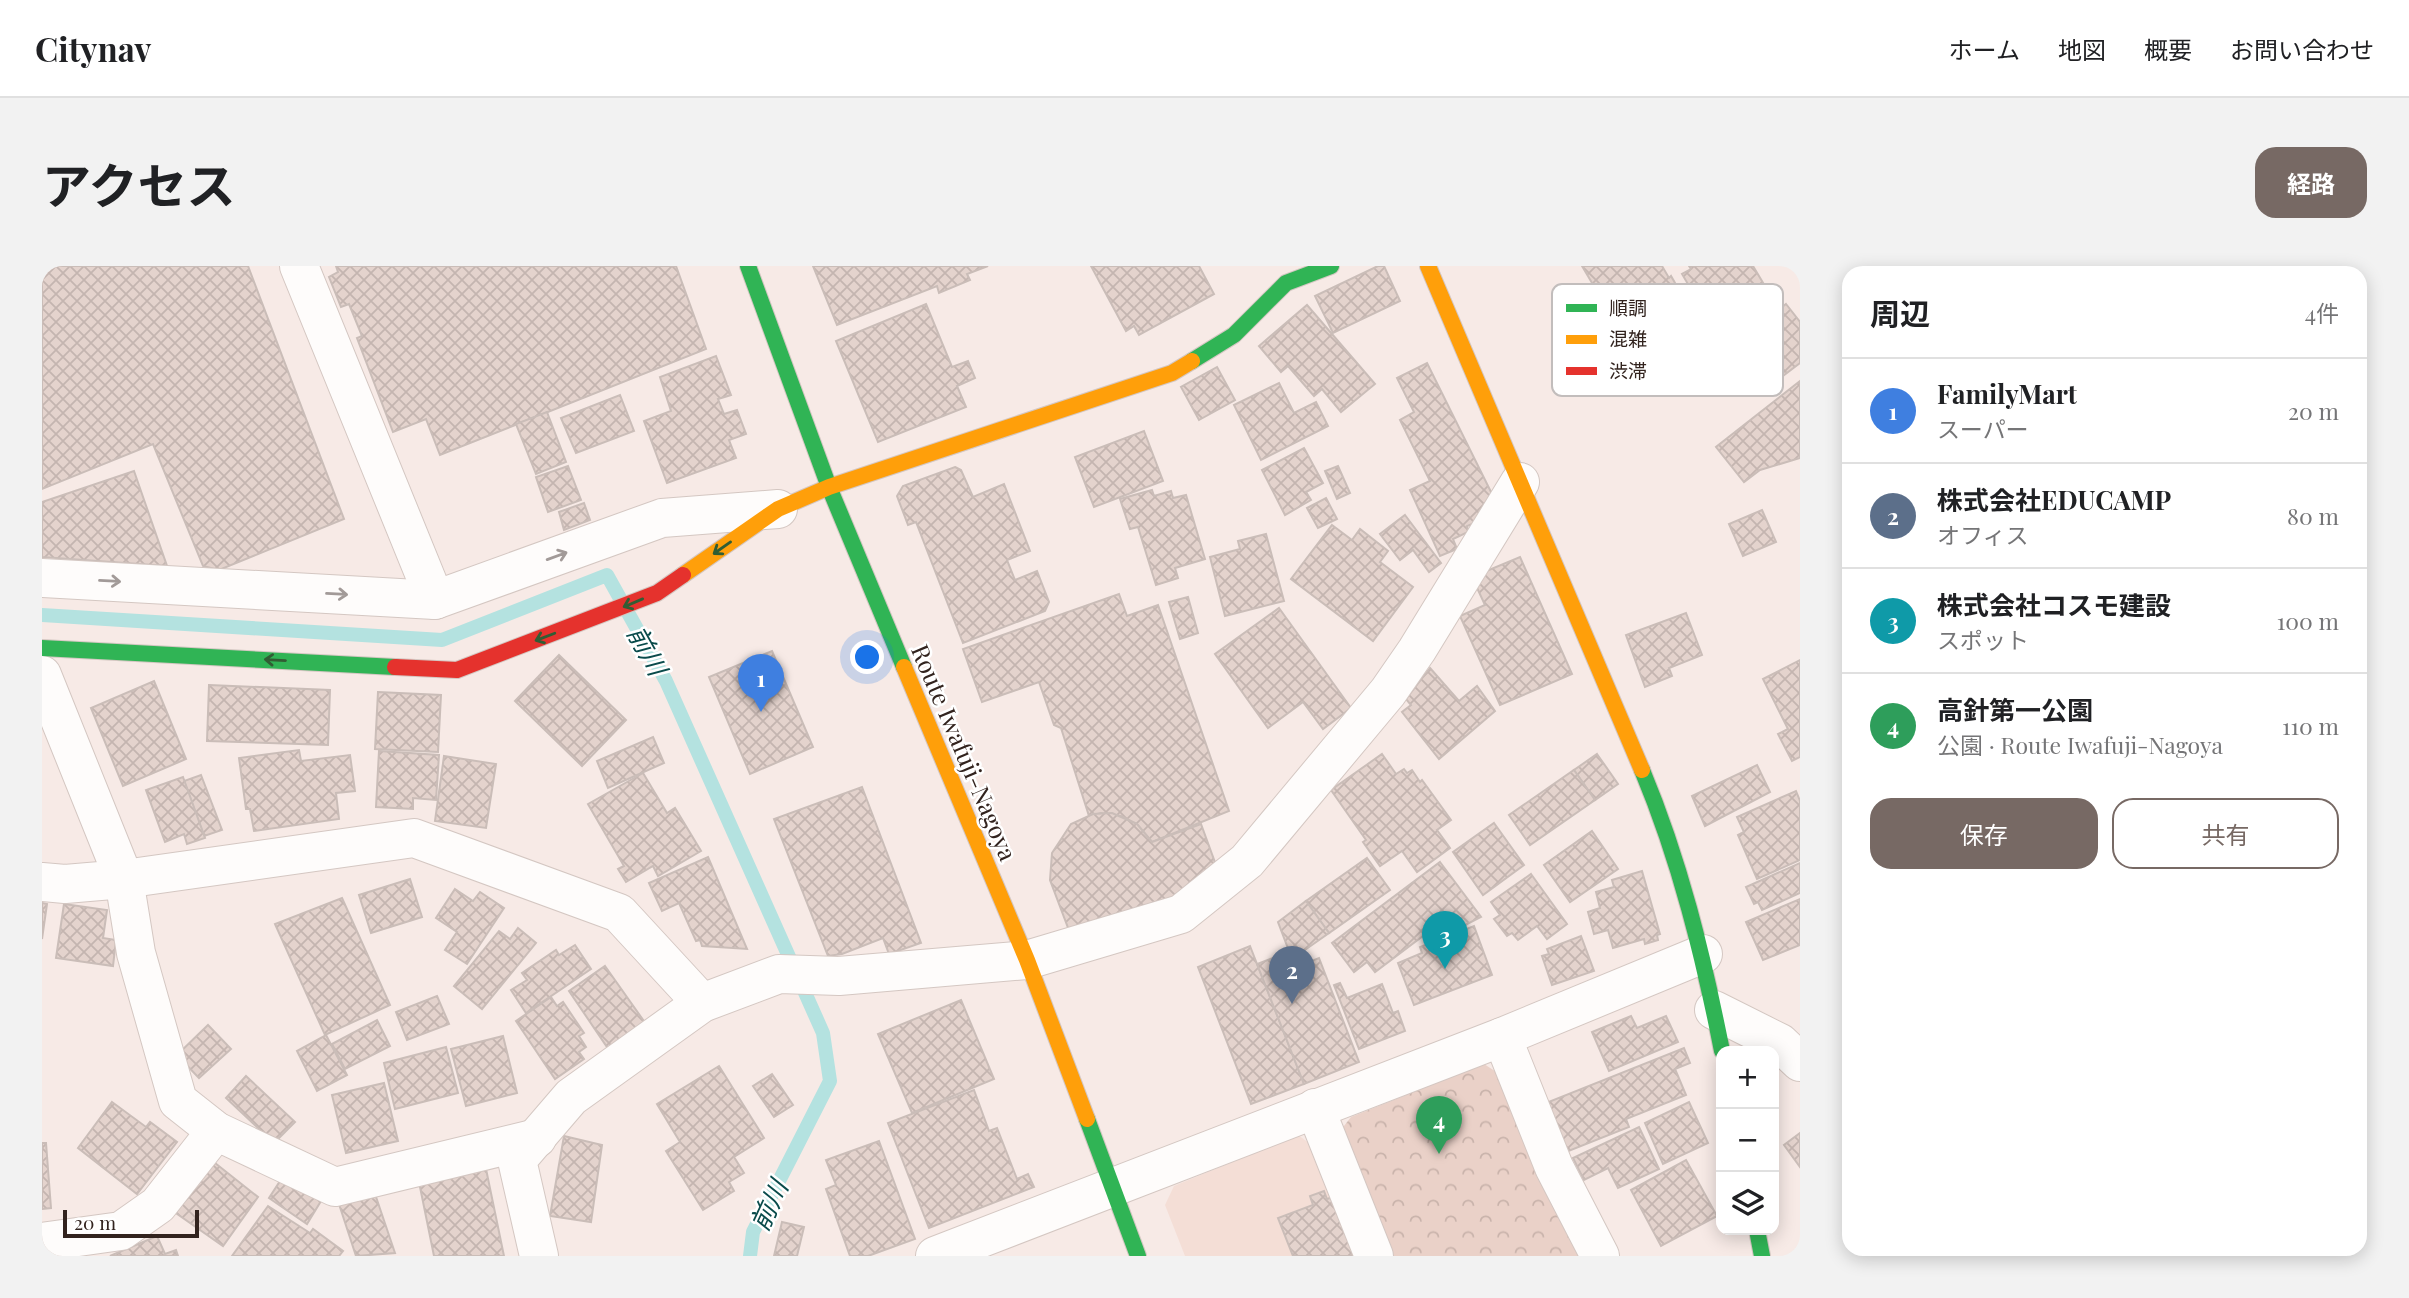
<!DOCTYPE html>
<html lang="ja">
<meta charset="utf-8">
<style>
:root{--surface:#fff;--page:#f2f2f2;--text:#202124;--muted:#757577;--line:#e0e0e0;--accent:#776964}
body{margin:0;font-family:"Playfair Display","Noto Sans JP",serif;background:var(--page);color:var(--text)}
.controls{position:absolute;right:21px;bottom:21px;display:grid;overflow:hidden;border-radius:14px;box-shadow:0 4px 18px #0003}
.controls button{width:63px;height:63px;display:grid;place-items:center;padding:0;border:0;border-bottom:2px solid var(--line);background:var(--surface);color:var(--text);font:35px sans-serif}
.scale{position:absolute;left:21px;bottom:18px;width:136px;box-sizing:border-box;padding-left:7px;border:4px solid #32231e;border-top:0;font-size:19px;line-height:24px;white-space:nowrap;color:#32231e;-webkit-text-stroke:5px #fff;paint-order:stroke}
.you{position:absolute;left:826px;top:392px;width:24px;height:24px;margin:-18px;border:5px solid #fff;border-radius:50%;background:#1a73e8;box-shadow:0 0 0 10px #1a73e833}
.badge{display:grid;place-items:center;width:46px;height:46px;border-radius:50%;background:var(--accent);color:#fff;font-size:23px;font-weight:700}
.pin{position:absolute;translate:-50% -58px;filter:drop-shadow(0 2px 4px #0008)}
.pin::after{content:'';position:absolute;top:37px;width:24px;height:21px;background:inherit;clip-path:polygon(0 0,100% 0,50% 100%)}
.list{margin:0;padding:0;list-style:none}
h2{display:flex;justify-content:space-between;align-items:center;height:91px;margin:0;padding:0 28px;font-size:30px}
h2 small{font-size:23px;font-weight:400;color:var(--muted)}
.list li{display:grid;grid-template-columns:46px 1fr auto;gap:21px;align-items:center;box-sizing:border-box;height:105px;padding:0 28px;border-top:2px solid var(--line)}
.list b{display:block;font-size:26px;white-space:nowrap}
.list p{margin:0;font-size:23px;white-space:nowrap;color:var(--muted)}
.list em{font-size:23px;font-style:normal;color:var(--muted)}
.actions{display:flex;gap:14px;padding:21px 28px}
.actions a{flex:1;padding:16px 0;border:2px solid var(--accent);border-radius:21px;text-align:center;font-size:24px;color:var(--accent)}
.actions .main{background:var(--accent);color:#fff}
.icon{flex:none;width:38px;height:38px;fill:none;stroke:currentColor;stroke-width:2;stroke-linecap:round;stroke-linejoin:round}
.map{position:relative;flex:none;width:1758px;height:990px;overflow:hidden;border-radius:21px}
header{display:flex;align-items:center;gap:42px;box-sizing:border-box;height:98px;padding:0 35px;background:var(--surface);border-bottom:2px solid var(--line)}
header strong{font-size:33px}
nav{display:flex;gap:38px;margin-inline-start:auto;font-size:24px}
.intro{display:flex;align-items:center;justify-content:space-between;box-sizing:border-box;height:168px;padding:0 42px}
h1{margin:0;font-size:49px}
.button{padding:18px 32px;border-radius:21px;background:var(--accent);color:#fff;font-size:24px;font-weight:700}
main{display:flex;gap:42px;padding:0 42px}
aside{flex:1;background:var(--surface);border-radius:21px;box-shadow:0 4px 18px #0003}
.map>svg:first-child{display:block}
.built{fill:#f4ded6}
.park{fill:url(#park-crowns)}
.lines{fill:none;stroke-linecap:round;stroke-linejoin:round}
.stream{stroke:#b4e2e0;stroke-width:14}
.building{fill:url(#building-cross-hatch);stroke:#cabdb8;stroke-width:2}
.street-casing{stroke:#d4c7c2;stroke-width:40}
.fast-casing{stroke:#d4c7c2;stroke-width:18}
.slow-casing{stroke:#d4c7c2;stroke-width:18}
.jam-casing{stroke:#d4c7c2;stroke-width:18}
.street{stroke:#fefcfb;stroke-width:38}
.fast{stroke:#30b455;stroke-width:16}
.slow{stroke:#ff9f0a;stroke-width:16}
.jam{stroke:#e5322d;stroke-width:16}
.oneway{stroke:#315d34}
.oneway2{stroke:#a29a98}
.labels{text-anchor:middle;dominant-baseline:central;stroke-width:5;stroke-linejoin:round;paint-order:stroke}
.street-label{font-size:24px;fill:#32231e;stroke:#fff}
.water-label{font-size:26px;font-style:italic;fill:#094b4b;stroke:#fff}
.key{fill:#fff;stroke:#c2bdbc;stroke-width:2}
.key-label{font-size:19px;fill:#32231e}
</style>
<header>
<strong>Citynav</strong>
<nav><a>ホーム</a><a>地図</a><a>概要</a><a>お問い合わせ</a></nav>
</header>
<div class="intro"><h1>アクセス</h1><a class="button">経路</a></div>
<main>
<div class="map">
<svg width="1758" height="990" viewBox="0 0 1758 990">
<defs>
<pattern id="park-crowns" width="20" height="18" patternUnits="userSpaceOnUse" patternTransform="scale(1.75)"><rect width="20" height="18" fill="#ead1c8"/><path d="M2 6a3 3 0 1 1 6 0M12 15a3 3 0 1 1 6 0" fill="none" stroke="#c9b3ab"/></pattern>
<pattern id="building-cross-hatch" width="8" height="8" patternUnits="userSpaceOnUse" patternTransform="scale(1.75)"><rect width="8" height="8" fill="#e4d3cd"/><path d="M0 0l8 8M0 8l8-8" fill="none" stroke="#c4b5b0"/></pattern>
</defs>
<rect width="100%" height="100%" fill="#f7eae6"/>
<polygon class="built" points="1256,869 1278,885 1319,990 1143,990 1123,939 1132,920"/>
<polygon class="park" points="1442,798 1459,809 1541,990 1345,990 1295,869 1309,851"/>
<g class="lines">
<polyline class="stream" points="0,349 400,374 565,309 624,415 781,767 788,815 711,966 708,990"/>
</g>
<g class="building">
<polygon points="0,0 206,0 302,253 177,304 161,300 111,178 0,223"/>
<polygon points="294,0 634,0 664,83 398,189 384,153 351,166 315,72 320,70 307,38 299,41 287,11 296,6"/>
<polygon points="771,0 946,0 925,8 928,14 897,27 895,20 795,59"/>
<polygon points="1049,0 1157,0 1172,28 1097,69 1092,60 1084,65"/>
<polygon points="1336,0 1342,0 1358,35 1291,67 1273,30"/>
<polygon points="1540,0 1620,0 1627,12 1629,10 1653,52 1592,88"/>
<polygon points="1647,0 1711,0 1736,42 1679,76 1663,49 1670,44 1660,27 1653,30 1640,8 1649,3"/>
<polygon points="884,38 910,101 926,95 933,112 915,120 924,141 836,176 794,75"/>
<polygon points="1744,38 1758,56 1758,97 1716,129 1683,86"/>
<polygon points="1265,39 1333,118 1299,146 1280,123 1272,130 1246,100 1239,106 1217,80"/>
<polygon points="674,90 689,129 676,133 682,148 695,144 704,168 687,174 694,192 625,217 602,155 629,145 618,111"/>
<polygon points="1385,97 1451,230 1437,255 1425,260 1426,266 1411,273 1415,283 1398,290 1368,224 1388,215 1358,154 1372,146 1355,112"/>
<polygon points="1175,101 1193,134 1157,154 1139,121"/>
<polygon points="1758,115 1758,192 1718,204 1702,216 1674,181"/>
<polygon points="1237,117 1252,147 1274,136 1286,160 1219,194 1192,139"/>
<polygon points="578,129 592,165 534,187 519,152"/>
<polygon points="505,146 524,196 494,208 474,158"/>
<polygon points="1102,165 1121,215 1052,241 1033,191"/>
<polygon points="1262,182 1281,217 1264,226 1269,234 1243,249 1220,204"/>
<polygon points="526,200 539,234 506,246 494,211"/>
<polygon points="1296,200 1308,227 1295,233 1283,205"/>
<polygon points="913,201 919,204 931,231 962,218 988,285 965,294 973,314 995,305 1007,336 1003,345 921,377 874,256 866,259 855,230 861,220"/>
<polygon points="92,205 125,300 0,291 0,236"/>
<polygon points="1110,224 1112,230 1129,225 1131,232 1144,229 1163,293 1133,302 1136,312 1114,319 1096,261 1088,263 1078,233"/>
<polygon points="1284,232 1295,253 1276,262 1265,242"/>
<polygon points="542,237 548,254 522,264 517,246"/>
<polygon points="1720,244 1734,276 1701,290 1687,258"/>
<polygon points="1363,249 1399,297 1387,306 1371,284 1358,294 1338,268"/>
<polygon points="1290,259 1310,274 1318,263 1346,285 1338,296 1371,321 1331,375 1249,313"/>
<polygon points="1224,268 1242,335 1183,350 1168,291 1198,283 1196,275"/>
<polygon points="1478,291 1530,408 1458,439 1418,350 1443,339 1430,311"/>
<polygon points="1077,328 1085,350 1116,339 1187,545 1110,576 1095,558 1079,550 1059,547 1047,550 1019,462 1012,459 997,416 940,436 921,383"/>
<polygon points="1146,331 1156,367 1138,373 1127,336"/>
<polygon points="1237,342 1309,442 1281,463 1261,436 1226,462 1173,388"/>
<polygon points="1644,347 1660,389 1627,402 1630,410 1603,421 1584,369"/>
<polygon points="730,385 771,481 708,508 667,411"/>
<polygon points="517,389 584,454 540,500 473,435"/>
<polygon points="1758,394 1758,491 1750,495 1736,468 1746,463 1721,413"/>
<polygon points="1388,402 1417,435 1435,420 1453,445 1397,493 1360,446 1369,439 1364,433"/>
<polygon points="112,415 144,493 81,520 49,442"/>
<polygon points="167,419 288,424 286,479 165,475"/>
<polygon points="336,426 399,429 396,486 333,483"/>
<polygon points="611,471 622,497 566,522 555,495"/>
<polygon points="257,484 259,495 308,489 313,525 294,527 297,553 212,565 208,543 204,543 197,492"/>
<polygon points="337,485 397,489 394,534 371,532 371,543 334,541"/>
<polygon points="1340,488 1354,508 1362,503 1365,507 1370,504 1378,516 1380,514 1409,554 1395,564 1408,582 1375,606 1360,585 1338,600 1321,576 1324,574 1289,524"/>
<polygon points="1555,488 1576,518 1553,534 1532,504"/>
<polygon points="402,490 454,498 444,562 393,555"/>
<polygon points="1715,499 1728,526 1663,560 1650,530"/>
<polygon points="1532,504 1553,534 1488,579 1467,549"/>
<polygon points="601,507 625,547 633,542 659,585 616,610 611,600 584,616 576,603 582,600 546,538"/>
<polygon points="159,509 180,564 162,570 142,515"/>
<polygon points="141,511 163,572 145,578 142,568 123,576 104,524"/>
<polygon points="820,521 879,677 847,688 841,672 800,688 786,690 732,553"/>
<polygon points="1754,525 1758,535 1758,594 1715,613 1696,569 1702,566 1695,551"/>
<polygon points="1070,547 1095,558 1110,576 1159,558 1175,602 1128,636 1028,667 1008,614 1010,587 1029,558 1051,548"/>
<polygon points="1452,557 1482,599 1441,629 1411,586"/>
<polygon points="1550,565 1576,603 1528,636 1502,599"/>
<polygon points="666,591 705,683 660,680 658,674 654,675 637,637 620,645 607,617"/>
<polygon points="1325,592 1348,624 1287,667 1264,635"/>
<polygon points="1398,596 1439,651 1400,671 1393,661 1333,706 1325,696 1312,706 1290,677"/>
<polygon points="1758,597 1758,627 1720,644 1716,636 1712,638 1704,621"/>
<polygon points="1600,605 1618,668 1615,669 1616,674 1603,678 1602,673 1571,682 1566,664 1552,668 1546,646 1558,642 1554,626 1572,621 1570,614"/>
<polygon points="1489,608 1525,658 1505,673 1495,660 1476,674 1470,667 1465,670 1452,653 1458,649 1449,636"/>
<polygon points="368,613 380,651 329,667 317,629"/>
<polygon points="413,623 431,635 438,626 462,642 425,698 403,684 415,666 394,652"/>
<polygon points="300,632 348,739 283,769 233,658"/>
<polygon points="1758,633 1758,679 1721,694 1704,656"/>
<polygon points="1264,635 1287,667 1250,693 1236,656"/>
<polygon points="0,637 5,638 0,673"/>
<polygon points="22,638 65,644 61,672 74,674 71,700 14,692"/>
<polygon points="1432,660 1450,709 1372,739 1356,697 1380,687 1378,681"/>
<polygon points="476,662 494,677 440,743 412,720 457,665 468,673"/>
<polygon points="1539,670 1552,705 1510,719 1500,690 1507,688 1505,683"/>
<polygon points="533,679 549,703 484,747 469,724 485,714 480,707 514,684 517,689"/>
<polygon points="1208,680 1262,818 1209,838 1156,701"/>
<polygon points="1244,687 1250,703 1277,692 1317,796 1262,818 1215,698"/>
<polygon points="563,700 604,758 567,784 527,725"/>
<polygon points="1298,717 1305,732 1340,718 1351,747 1356,745 1363,765 1317,783 1292,719"/>
<polygon points="395,730 407,758 365,774 354,746"/>
<polygon points="509,731 515,740 521,736 542,767 537,770 544,781 537,786 542,793 513,813 474,755"/>
<polygon points="919,734 952,813 870,847 836,768"/>
<polygon points="1589,750 1595,762 1624,750 1636,776 1567,805 1550,766"/>
<polygon points="335,754 348,780 303,803 290,778"/>
<polygon points="166,759 189,783 157,812 135,789"/>
<polygon points="284,769 305,809 275,825 255,785"/>
<polygon points="461,770 475,827 424,840 409,783"/>
<polygon points="404,781 416,827 353,843 342,797"/>
<polygon points="1642,782 1648,797 1633,803 1644,829 1584,853 1587,861 1524,886 1504,837"/>
<polygon points="677,800 722,872 692,891 702,907 687,916 692,925 661,944 624,885 638,876 615,838"/>
<polygon points="730,808 751,839 732,851 711,820"/>
<polygon points="204,810 253,856 232,877 184,832"/>
<polygon points="342,817 356,875 304,887 290,829"/>
<polygon points="932,824 947,865 955,862 975,913 986,908 992,921 887,962 846,857"/>
<polygon points="70,836 104,861 108,856 135,876 95,928 36,882"/>
<polygon points="1647,836 1666,877 1621,898 1603,857"/>
<polygon points="1597,861 1617,903 1576,922 1566,902 1542,914 1531,892"/>
<polygon points="1758,867 1758,901 1742,879"/>
<polygon points="522,870 560,879 549,956 508,950"/>
<polygon points="837,875 873,973 826,990 808,990 784,923 794,919 784,894"/>
<polygon points="0,877 4,877 9,942 0,943"/>
<polygon points="168,893 216,931 181,980 131,945"/>
<polygon points="1644,894 1675,950 1619,980 1589,924"/>
<polygon points="444,903 462,990 392,990 377,916"/>
<polygon points="242,909 279,935 265,958 227,932"/>
<polygon points="331,922 353,987 314,990 295,932"/>
<polygon points="1282,925 1285,933 1291,931 1314,990 1251,990 1236,952 1271,939 1268,930"/>
<polygon points="226,940 268,967 271,963 301,985 297,990 190,990"/>
<polygon points="740,956 762,961 755,990 732,990"/>
<polygon points="115,970 123,988 134,984 136,990 68,990"/>
</g>
<g class="lines">
<g class="street-casing">
<g id="street">
<polyline points="257,0 393,334"/>
<polyline points="0,312 393,334 620,252 736,243"/>
<polyline points="0,409 82,613 94,687 136,835 174,865 293,921 495,872"/>
<polyline points="0,616 23,618 82,613 372,572 577,647 660,737"/>
<polyline points="1672,744 1738,777 1758,796"/>
<polyline points="1460,771 1512,901 1558,990"/>
<polyline points="1273,842 1332,990"/>
<polyline points="0,976 79,965 116,939 174,865"/>
<polyline points="497,990 475,894 529,831 660,737 737,708 797,710 985,694 1139,648 1205,595 1346,426 1375,384 1478,216"/>
<polyline points="893,990 1460,771 1661,688"/>
</g>
</g>
<g class="fast-casing">
<g id="fast">
<polyline points="706,0 787,221 862,401"/>
<polyline points="1150,95 1192,69 1244,17 1289,0"/>
<polyline points="0,382 353,401"/>
<path d="M1600,504C1638,595 1661,689 1680,785"/>
<polyline points="1045,853 1096,990"/>
<polyline points="1715,964 1720,990"/>
</g>
</g>
<g class="slow-casing">
<g id="slow">
<polyline points="1386,0 1600,504"/>
<polyline points="641,309 736,243 787,221 1130,107 1150,95"/>
<polyline points="862,401 985,694 1045,853"/>
</g>
</g>
<g class="jam-casing">
<polyline id="jam" points="353,401 415,404 615,327 641,309"/>
</g>
<use href="#street" class="street"/>
<use href="#fast" class="fast"/>
<use href="#slow" class="slow"/>
<use href="#jam" class="jam"/>
</g>
<defs><path id="oneway-shaft" d="M-6 0H5M1.5-3L5.5 0L1.5 3" fill="none" stroke-width="1.6" stroke-linecap="round" stroke-linejoin="round" transform="scale(1.75)"/></defs>
<g class="oneway">
<use href="#oneway-shaft" transform="translate(680 282) rotate(145)"/>
<use href="#oneway-shaft" transform="translate(591 337) rotate(157)"/>
<use href="#oneway-shaft" transform="translate(503 371) rotate(159)"/>
<use href="#oneway-shaft" transform="translate(233 394) rotate(-177)"/>
</g>
<g class="oneway2">
<use href="#oneway-shaft" transform="translate(515 290) rotate(-20)"/>
<use href="#oneway-shaft" transform="translate(68 315) rotate(3)"/>
<use href="#oneway-shaft" transform="translate(295 328) rotate(3)"/>
</g>
<g class="labels">
<g class="street-label">
<text transform="translate(923 486) rotate(67)">Route Iwafuji-Nagoya</text>
</g>
<g class="water-label">
<text transform="translate(606 384) rotate(61)">前川</text>
<text transform="translate(726 939) rotate(-65)">前川</text>
</g>
</g>
<rect x="1510" y="18" width="231" height="112" rx="10" class="key"/>
<rect x="1524" y="38" width="31" height="8" fill="#30b455"/>
<rect x="1524" y="69" width="31" height="9" fill="#ff9f0a"/>
<rect x="1524" y="101" width="31" height="8" fill="#e5322d"/>
<g class="key-label">
<text x="1567" y="49">順調</text>
<text x="1567" y="80">混雑</text>
<text x="1567" y="112">渋滞</text>
</g>
</svg>
<div class="controls">
<button>+</button>
<button>−</button>
<button><svg class="icon" aria-label="layers" viewBox="0 0 24 24"><path d="M12 4l9 5-9 5-9-5zM3 14l9 5 9-5"/></svg></button>
</div>
<div class="scale">20 m</div>
<div class="you"></div>
<div class="pin badge" style="left:719px;top:446px;background:#3f7fe0">1</div>
<div class="pin badge" style="left:1250px;top:738px;background:#5c6f8a">2</div>
<div class="pin badge" style="left:1403px;top:703px;background:#0f9aa8">3</div>
<div class="pin badge" style="left:1397px;top:888px;background:#2e9e5b">4</div>
</div>
<aside>
<h2>周辺<small>4件</small></h2>
<ul class="list">
<li><span class="badge" style="background:#3f7fe0">1</span><div><b>FamilyMart</b><p>スーパー</p></div><em>20 m</em></li>
<li><span class="badge" style="background:#5c6f8a">2</span><div><b>株式会社EDUCAMP</b><p>オフィス</p></div><em>80 m</em></li>
<li><span class="badge" style="background:#0f9aa8">3</span><div><b>株式会社コスモ建設</b><p>スポット</p></div><em>100 m</em></li>
<li><span class="badge" style="background:#2e9e5b">4</span><div><b>高針第一公園</b><p>公園 · Route Iwafuji-Nagoya</p></div><em>110 m</em></li>
</ul>
<div class="actions"><a class="main">保存</a><a>共有</a></div>
</aside>
</main>
